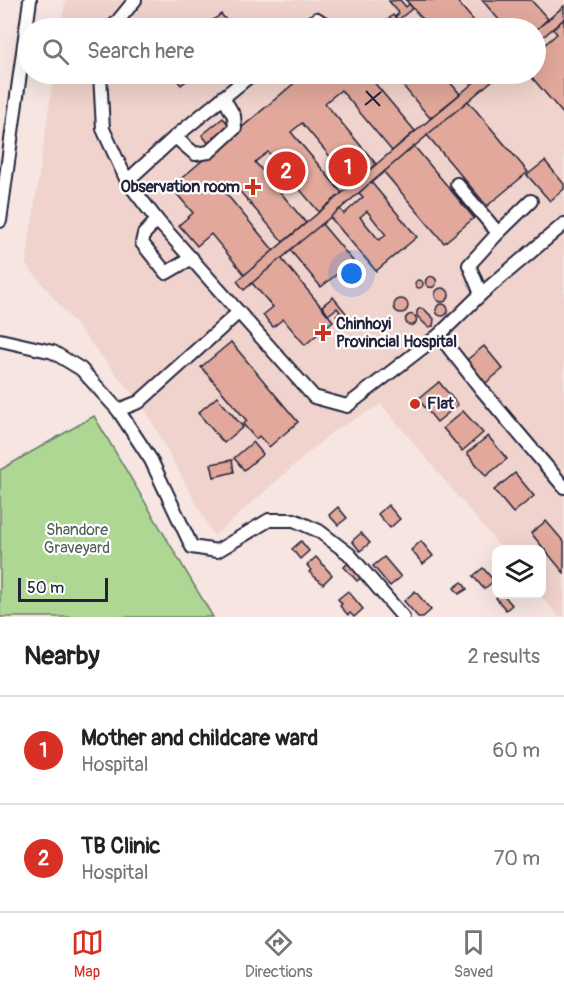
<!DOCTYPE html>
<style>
:root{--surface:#fff;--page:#f2f2f2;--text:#222;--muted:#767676;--line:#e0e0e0;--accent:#d93025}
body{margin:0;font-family:Pangolin,sans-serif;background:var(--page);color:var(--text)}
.controls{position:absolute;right:18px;bottom:18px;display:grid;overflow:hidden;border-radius:12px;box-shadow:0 6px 24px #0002}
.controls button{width:54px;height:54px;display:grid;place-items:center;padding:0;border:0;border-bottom:2px solid var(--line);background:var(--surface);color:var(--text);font:30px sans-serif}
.scale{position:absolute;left:18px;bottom:15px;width:90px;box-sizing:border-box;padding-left:6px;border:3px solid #22223b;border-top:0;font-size:16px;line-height:21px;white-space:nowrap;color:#22223b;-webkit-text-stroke:4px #fff;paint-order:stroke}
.you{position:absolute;left:352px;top:274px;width:21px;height:21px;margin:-15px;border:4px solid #fff;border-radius:50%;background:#1a73e8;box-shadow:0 0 0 9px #1a73e833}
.badge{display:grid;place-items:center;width:39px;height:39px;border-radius:50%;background:var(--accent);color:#fff;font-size:20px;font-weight:700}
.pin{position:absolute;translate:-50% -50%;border:3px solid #fff;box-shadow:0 2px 6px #0006}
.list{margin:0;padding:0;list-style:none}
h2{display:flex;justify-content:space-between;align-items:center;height:78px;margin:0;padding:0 24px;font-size:26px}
h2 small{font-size:20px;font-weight:400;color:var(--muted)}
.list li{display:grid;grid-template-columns:39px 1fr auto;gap:18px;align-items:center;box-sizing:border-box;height:108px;padding:0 24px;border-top:2px solid var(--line)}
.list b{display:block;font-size:22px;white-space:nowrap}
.list p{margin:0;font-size:20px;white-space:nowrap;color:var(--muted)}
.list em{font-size:20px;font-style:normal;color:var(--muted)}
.icon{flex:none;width:33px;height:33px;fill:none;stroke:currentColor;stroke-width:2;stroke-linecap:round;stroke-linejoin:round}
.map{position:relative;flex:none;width:564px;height:617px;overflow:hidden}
.search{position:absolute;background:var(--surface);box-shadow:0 6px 24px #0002;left:18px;right:18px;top:18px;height:66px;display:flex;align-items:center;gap:15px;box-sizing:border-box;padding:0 21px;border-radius:33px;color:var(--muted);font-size:22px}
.sheet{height:294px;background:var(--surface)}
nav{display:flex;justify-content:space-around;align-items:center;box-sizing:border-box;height:84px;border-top:2px solid var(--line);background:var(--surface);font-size:16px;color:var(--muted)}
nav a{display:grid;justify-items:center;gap:3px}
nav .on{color:var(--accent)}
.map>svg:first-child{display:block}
.built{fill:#f0d3cc}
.green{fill:#aed794;stroke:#687c68;stroke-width:1.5}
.building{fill:#e1a89b;stroke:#22223b;stroke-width:1.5;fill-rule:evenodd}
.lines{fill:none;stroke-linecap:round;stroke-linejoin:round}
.minor-casing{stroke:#22223b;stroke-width:16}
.minor{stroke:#fff;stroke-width:12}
.ticks{fill:none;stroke:#22223b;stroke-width:2}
.poi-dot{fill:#c8321e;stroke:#fff;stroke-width:2}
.labels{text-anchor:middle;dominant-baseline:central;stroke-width:4.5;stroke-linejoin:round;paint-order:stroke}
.poi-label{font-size:16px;font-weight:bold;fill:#22223b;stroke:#fff;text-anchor:start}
.park-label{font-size:16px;fill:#53615a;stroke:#fff}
</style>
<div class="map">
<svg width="564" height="617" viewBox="0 0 564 617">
<rect width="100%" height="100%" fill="#f6e5e1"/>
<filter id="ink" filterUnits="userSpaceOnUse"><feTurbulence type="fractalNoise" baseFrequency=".0167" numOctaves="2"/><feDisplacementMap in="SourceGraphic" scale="12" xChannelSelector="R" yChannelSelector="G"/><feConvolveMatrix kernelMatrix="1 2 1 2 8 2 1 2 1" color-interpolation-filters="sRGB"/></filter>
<g filter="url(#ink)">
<polygon class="built" points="66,0 564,0 564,617 559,617 540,595 542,594 542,550 502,549 381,404 332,432 214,536 145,409 26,264 54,74 536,74 536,28 60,28"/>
<polygon class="green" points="94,416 213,617 0,617 0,470"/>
<g class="building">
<polygon points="400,0 406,7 409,4 413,8 398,20 395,17 399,13 389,1"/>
<polygon points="406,0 456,0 480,28 430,28"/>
<polygon points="482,0 531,0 548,19 536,30 506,28"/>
<polygon points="564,6 564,19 536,43 536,30"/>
<polygon points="221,14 233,28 203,28"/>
<polygon points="393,15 405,28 378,28"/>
<polygon points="564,19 564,115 529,74 536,74 536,52 557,34 553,29"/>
<polygon points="63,74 77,74 76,84 62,82"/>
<polygon points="172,74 195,74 181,85"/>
<polygon points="305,74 367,74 415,131 392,151 341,90 325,103 376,164 353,184 302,123 291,132 342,193 319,212 268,152 255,162 306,223 283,242 232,182 223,190 274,251 245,275 211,234 197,246 179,225 193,213 171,187"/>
<polygon points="393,74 443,74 460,94 430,118"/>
<polygon points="468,74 484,74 474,81"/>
<polygon points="484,74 500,74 244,290 237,281"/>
<polygon points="468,101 528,172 487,206 427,135"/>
<polygon points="223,118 235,132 214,150 202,135"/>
<polygon points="414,146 474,218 444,243 384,172"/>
<polygon points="545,161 564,184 564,189 550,201 527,175"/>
<path d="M371,182L417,237L376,271L330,217L340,209L344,214L363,197L359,193ZM367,211L386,235L379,240L360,217Z"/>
<polygon points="322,224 353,261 321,287 290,250"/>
<polygon points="281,258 333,321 305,345 283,319 273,327 263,315 273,307 252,283"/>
<circle cx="431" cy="282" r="5.5"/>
<circle cx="419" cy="284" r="4"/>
<circle cx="442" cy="295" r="7"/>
<polygon points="333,297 346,313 339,318 336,315 340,312 337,308 328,315 322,306"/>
<circle cx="401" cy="306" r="7"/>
<circle cx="442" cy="310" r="6"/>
<polygon points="420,308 425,310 434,319 433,326 428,327 417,316 417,311"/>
<circle cx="411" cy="320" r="5.5"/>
<polygon points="231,342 298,422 269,447 259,436 256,439 243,424 247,421 201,367"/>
<polygon points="484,346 503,369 482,386 463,363"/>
<polygon points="439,382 458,405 437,422 418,399"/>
<polygon points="217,397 243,427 224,443 198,413"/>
<polygon points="463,411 483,433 462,451 443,428"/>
<polygon points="488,436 507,459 486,476 467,453"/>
<polygon points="253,442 263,454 244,470 234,458"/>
<polygon points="232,460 234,472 214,477 211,464"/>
<polygon points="515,473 534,496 513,513 494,490"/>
<polygon points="388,505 400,519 390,528 378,514"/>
<polygon points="338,507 347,518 338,525 329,515"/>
<polygon points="546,521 564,542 564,573 531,533"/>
<polygon points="361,533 370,543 360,551 352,541"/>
<polygon points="301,541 309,551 300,559 292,549"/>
<polygon points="421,541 433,556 423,564 411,550"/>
<polygon points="316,557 332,575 323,584 309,572 311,570 307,565"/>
<polygon points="384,557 401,577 390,586 373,566"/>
<polygon points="349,562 362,577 357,581 344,567"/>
<polygon points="483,568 494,581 484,589 473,576"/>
<polygon points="462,582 467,589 459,594 454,588"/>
<polygon points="348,591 363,609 354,617 350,613 348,615 340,606 342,604 338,599"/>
<polygon points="415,591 431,610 423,617 418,617 404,601"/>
<polygon points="500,594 503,594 512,605 506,610 496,598"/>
</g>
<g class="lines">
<g class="minor-casing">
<g id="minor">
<polyline points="112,28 135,0"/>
<polyline points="306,28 317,19 331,28"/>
<polyline points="78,74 99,76"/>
<polyline points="100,74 103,129 127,181 157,220 314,397 347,406 439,335 481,294 564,224"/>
<polyline points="175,137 195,154 209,152 235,128 234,116 223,97"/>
<polyline points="127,181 175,137 252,74"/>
<polyline points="457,184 498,233"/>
<polyline points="157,220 144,234 142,243 166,273 192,258"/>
<polyline points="0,221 30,0"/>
<polyline points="481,294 469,265 498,233 531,201"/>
<polyline points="439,335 482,390 564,487"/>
<polyline points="0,340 53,352 81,369 118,410 151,460 192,547 217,551 269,520 294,520 319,531 349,554 403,617"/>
<polyline points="118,410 139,402 239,312"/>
</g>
</g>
<use href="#minor" class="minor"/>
</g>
</g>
<path class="ticks" d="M366,91L380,106M365,105L381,92"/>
<g class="poi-dot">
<path d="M250 178h6v6h6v6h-6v6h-6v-6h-6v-6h6z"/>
<path d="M320 324h6v6h6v6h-6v6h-6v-6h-6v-6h6z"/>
<circle cx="415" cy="404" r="6"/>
</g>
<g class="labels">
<g class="poi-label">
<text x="240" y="187" text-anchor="end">Observation room</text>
<text x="336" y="324">Chinhoyi<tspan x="336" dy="18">Provincial Hospital</tspan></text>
<text x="427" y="404">Flat</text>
</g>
<g class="park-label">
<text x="77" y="530">Shandore<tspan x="77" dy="18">Graveyard</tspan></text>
</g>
</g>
</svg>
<div class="controls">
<button><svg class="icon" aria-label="layers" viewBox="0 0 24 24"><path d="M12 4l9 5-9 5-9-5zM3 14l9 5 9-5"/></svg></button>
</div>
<div class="scale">50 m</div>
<div class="you"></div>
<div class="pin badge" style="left:348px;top:167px">1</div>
<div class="pin badge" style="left:286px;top:171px">2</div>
<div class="search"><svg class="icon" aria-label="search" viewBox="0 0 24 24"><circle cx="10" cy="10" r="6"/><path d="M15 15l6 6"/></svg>Search here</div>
</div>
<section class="sheet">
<h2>Nearby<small>2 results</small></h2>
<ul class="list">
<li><span class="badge">1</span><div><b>Mother and childcare ward</b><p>Hospital</p></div><em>60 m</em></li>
<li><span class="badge">2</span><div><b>TB Clinic</b><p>Hospital</p></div><em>70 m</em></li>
</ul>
</section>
<nav>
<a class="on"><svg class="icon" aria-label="map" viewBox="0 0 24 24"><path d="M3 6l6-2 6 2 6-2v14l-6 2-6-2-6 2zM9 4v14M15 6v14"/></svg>Map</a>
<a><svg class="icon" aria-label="directions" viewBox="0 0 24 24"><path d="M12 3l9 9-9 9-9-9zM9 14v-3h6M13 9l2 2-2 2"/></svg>Directions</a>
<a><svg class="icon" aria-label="saved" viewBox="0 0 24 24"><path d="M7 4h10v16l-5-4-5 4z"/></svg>Saved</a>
</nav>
